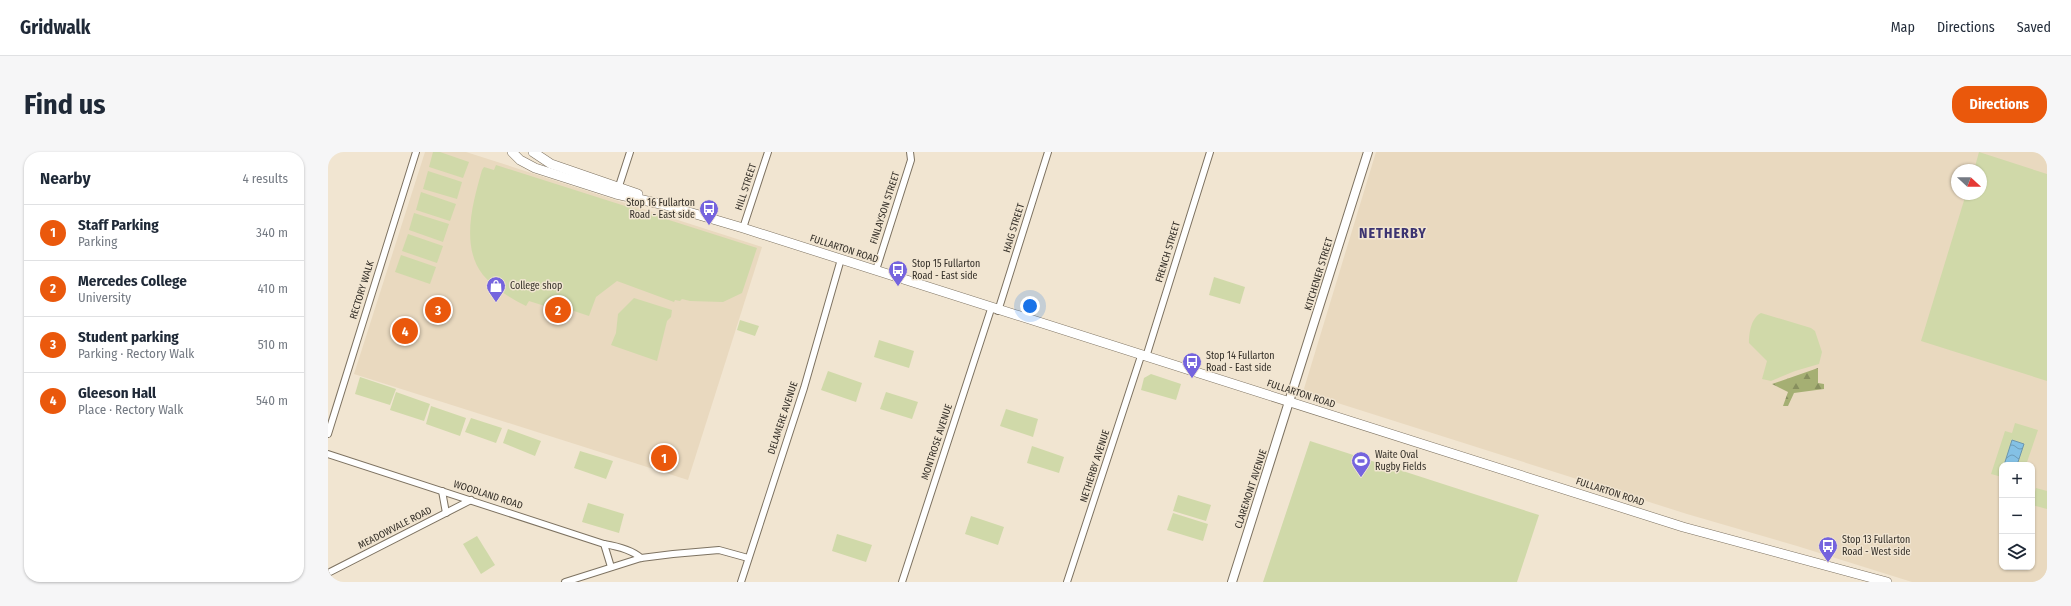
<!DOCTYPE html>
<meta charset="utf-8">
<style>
:root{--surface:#fff;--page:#f6f6f7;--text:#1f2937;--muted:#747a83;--line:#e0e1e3;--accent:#ea580c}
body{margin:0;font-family:"Fira Sans Condensed",sans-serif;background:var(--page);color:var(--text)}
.controls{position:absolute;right:12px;bottom:12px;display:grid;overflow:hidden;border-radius:8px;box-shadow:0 1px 3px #0004}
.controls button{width:36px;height:36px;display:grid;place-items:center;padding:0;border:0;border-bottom:1px solid var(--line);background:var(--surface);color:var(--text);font:20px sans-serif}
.compass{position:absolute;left:1623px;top:12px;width:36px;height:36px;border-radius:50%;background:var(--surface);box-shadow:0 1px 3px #0004;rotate:111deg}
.you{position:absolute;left:702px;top:154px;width:14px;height:14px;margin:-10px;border:3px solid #fff;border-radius:50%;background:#1a73e8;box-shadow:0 0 0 6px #1a73e833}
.badge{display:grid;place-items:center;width:26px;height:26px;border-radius:50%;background:var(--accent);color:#fff;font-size:13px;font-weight:700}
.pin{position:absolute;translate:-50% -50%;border:2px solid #fff;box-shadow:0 1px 4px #0006}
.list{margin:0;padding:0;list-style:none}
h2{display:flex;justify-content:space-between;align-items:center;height:52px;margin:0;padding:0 16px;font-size:17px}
h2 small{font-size:13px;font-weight:400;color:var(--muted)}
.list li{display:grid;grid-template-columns:26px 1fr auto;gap:12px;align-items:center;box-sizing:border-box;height:56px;padding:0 16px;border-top:1px solid var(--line)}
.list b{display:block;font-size:15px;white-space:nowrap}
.list p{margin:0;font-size:13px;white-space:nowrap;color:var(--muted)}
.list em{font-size:13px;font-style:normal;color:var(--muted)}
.icon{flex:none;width:22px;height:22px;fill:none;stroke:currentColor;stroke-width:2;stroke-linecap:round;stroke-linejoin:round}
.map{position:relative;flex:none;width:1719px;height:430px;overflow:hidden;border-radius:16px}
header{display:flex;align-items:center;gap:24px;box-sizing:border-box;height:56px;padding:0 20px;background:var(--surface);border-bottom:1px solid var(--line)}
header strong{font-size:19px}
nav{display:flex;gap:22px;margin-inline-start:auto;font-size:14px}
.intro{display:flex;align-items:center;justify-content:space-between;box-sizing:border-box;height:96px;padding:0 24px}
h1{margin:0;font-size:28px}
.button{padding:10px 18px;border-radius:16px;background:var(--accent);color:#fff;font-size:14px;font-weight:700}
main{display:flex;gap:24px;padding:0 24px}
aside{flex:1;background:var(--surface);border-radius:16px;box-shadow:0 1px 3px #0004}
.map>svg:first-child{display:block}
.built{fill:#e9d9bf;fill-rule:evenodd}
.green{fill:#d0d9a9}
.forest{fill:url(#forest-firs)}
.water{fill:url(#water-waves);stroke:#6c96ad}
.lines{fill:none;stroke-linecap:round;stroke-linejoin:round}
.minor-casing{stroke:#7d7261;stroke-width:8}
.tertiary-casing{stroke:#7d7261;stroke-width:10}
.secondary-casing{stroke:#7d7261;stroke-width:10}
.minor{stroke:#fff;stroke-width:6}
.tertiary{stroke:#fff;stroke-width:8}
.secondary{stroke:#fff;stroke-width:9}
.labels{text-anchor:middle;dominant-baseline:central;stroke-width:3;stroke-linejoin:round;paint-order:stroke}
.street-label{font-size:10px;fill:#353029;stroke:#f1e5d1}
.poi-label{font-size:10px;fill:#353029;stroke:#f1e5d1;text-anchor:start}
.district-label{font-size:14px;font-weight:bold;letter-spacing:1px;fill:#3c3471;stroke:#f1e5d1}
</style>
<header>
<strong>Gridwalk</strong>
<nav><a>Map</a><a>Directions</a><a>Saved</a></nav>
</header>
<div class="intro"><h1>Find us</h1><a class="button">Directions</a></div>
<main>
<aside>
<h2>Nearby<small>4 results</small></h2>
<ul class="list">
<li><span class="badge">1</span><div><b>Staff Parking</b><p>Parking</p></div><em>340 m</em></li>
<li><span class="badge">2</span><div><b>Mercedes College</b><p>University</p></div><em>410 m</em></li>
<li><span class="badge">3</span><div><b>Student parking</b><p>Parking · Rectory Walk</p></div><em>510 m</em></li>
<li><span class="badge">4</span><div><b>Gleeson Hall</b><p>Place · Rectory Walk</p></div><em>540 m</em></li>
</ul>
</aside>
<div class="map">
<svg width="1719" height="430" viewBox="0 0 1719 430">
<defs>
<pattern id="forest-firs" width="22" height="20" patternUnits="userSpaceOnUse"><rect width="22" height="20" fill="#a5af73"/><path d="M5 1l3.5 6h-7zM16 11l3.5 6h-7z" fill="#878f5e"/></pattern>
<pattern id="water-waves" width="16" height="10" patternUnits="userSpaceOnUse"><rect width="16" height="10" fill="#84c1e5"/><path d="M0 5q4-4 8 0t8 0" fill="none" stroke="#6d9dba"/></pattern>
</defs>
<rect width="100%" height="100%" fill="#f1e5d1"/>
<g class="built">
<polygon points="97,0 138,0 434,95 360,328 26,222"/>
<path d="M1048,0H1719V430H1584L1469,394L1359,362L975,240ZM1629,18H1653V42H1629ZM1674,313H1704V415H1674Z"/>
</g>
<g class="green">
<polygon points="105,0 112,0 141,10 135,26 101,15"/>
<polygon points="1651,0 1719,22 1719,229 1593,189 1638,42 1653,42 1653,18 1646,18"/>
<path d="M168,13L429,96L414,141L395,150L362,149L354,147L352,149L347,148L346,150L289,129L268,145L261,164L222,151L220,155L201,149L198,154C182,146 167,137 155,123C132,94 145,50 154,18L156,15L166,18Z"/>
<polygon points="100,19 134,30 129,47 95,37"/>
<polygon points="93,40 128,52 122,69 88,58"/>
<polygon points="86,61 121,72 115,90 81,78"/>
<polygon points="80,82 115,94 109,111 74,99"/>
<polygon points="73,103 108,115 102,132 67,120"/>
<polygon points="886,125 917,135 912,152 881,143"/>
<polygon points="306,146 344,158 343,165 339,169 329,209 283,193 288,181 290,162"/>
<path d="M1433,161L1483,176L1487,179L1494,200L1491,212L1467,219L1443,229L1434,227L1439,209L1421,191C1421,181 1423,166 1433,161Z"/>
<polygon points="412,168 431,174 427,184 409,178"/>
<polygon points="551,188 586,199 581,216 546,205"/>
<polygon points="500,219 534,231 528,250 493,238"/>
<polygon points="823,222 853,232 848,248 813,238 816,226"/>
<polygon points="32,225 68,237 62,253 27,242"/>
<polygon points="68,240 102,252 96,269 62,258"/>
<polygon points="558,240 590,250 584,267 552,257"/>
<polygon points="103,254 138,266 132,284 98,272"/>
<polygon points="678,257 710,267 705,285 672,274"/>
<polygon points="143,266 174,276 168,291 137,280"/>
<polygon points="1687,271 1710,278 1698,313 1674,313 1674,325 1663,322 1677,279 1684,281"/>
<polygon points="180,277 213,289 207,304 175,291"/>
<polygon points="982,289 1211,363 1189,430 935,430"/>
<polygon points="704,294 736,305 731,321 699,311"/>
<polygon points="252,299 285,309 278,327 246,316"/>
<polygon points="1708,336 1719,339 1719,357 1704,353"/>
<polygon points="850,343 883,353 878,369 845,359"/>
<polygon points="260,351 296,362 291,381 254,370"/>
<polygon points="845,361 880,372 875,389 839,378"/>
<polygon points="643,364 676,375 670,393 637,382"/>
<polygon points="509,382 544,393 538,410 504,399"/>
<polygon points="149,384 167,413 153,422 135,392"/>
</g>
<polygon class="forest" points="1490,216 1490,231 1496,232 1496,237 1466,241 1460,254 1455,254 1460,240 1444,232"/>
<polygon class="water" points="1684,288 1696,292 1689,313 1676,313"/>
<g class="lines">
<g class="minor-casing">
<g id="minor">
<polyline points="291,34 302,0"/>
<polyline points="415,76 440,0"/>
<polyline points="548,118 583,8 582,0"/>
<polyline points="670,159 720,0"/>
<polyline points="818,205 882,0"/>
<polyline points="0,282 88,0"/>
<path d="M0,302L276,392C288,394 304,398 313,406"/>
<polyline points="114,339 118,361"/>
<polyline points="276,392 283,415"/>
<polyline points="0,421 143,348"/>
<polyline points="237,430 313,406 345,402 391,398 420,406"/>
<polyline points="413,430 476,236 513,107"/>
<polyline points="574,430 663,157"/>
<polyline points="739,430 813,204"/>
</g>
</g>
<g class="tertiary-casing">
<polyline id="tertiary" points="904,430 1040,0"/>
</g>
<g class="secondary-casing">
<g id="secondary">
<polyline points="184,0 192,8 207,16 288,42 337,53 415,76 1355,375 1559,430"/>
<polyline points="205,0 223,12 310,42"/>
</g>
</g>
<use href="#minor" class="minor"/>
<use href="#tertiary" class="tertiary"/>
<use href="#secondary" class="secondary"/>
</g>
<defs>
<g id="bus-pin" transform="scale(1)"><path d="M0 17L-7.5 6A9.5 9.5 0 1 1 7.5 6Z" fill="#7564de" stroke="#f1e5d1"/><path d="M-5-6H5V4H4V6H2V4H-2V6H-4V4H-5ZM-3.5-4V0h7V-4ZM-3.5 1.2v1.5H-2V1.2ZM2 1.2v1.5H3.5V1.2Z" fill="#fff"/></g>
<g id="shop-pin" transform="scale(1)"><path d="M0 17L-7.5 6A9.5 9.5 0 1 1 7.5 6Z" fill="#7564de" stroke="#f1e5d1"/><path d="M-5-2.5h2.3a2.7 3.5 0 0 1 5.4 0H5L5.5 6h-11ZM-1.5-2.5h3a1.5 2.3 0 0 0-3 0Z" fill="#fff"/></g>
<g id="stadium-pin" transform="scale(1)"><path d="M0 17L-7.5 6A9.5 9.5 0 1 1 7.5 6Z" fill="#7564de" stroke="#f1e5d1"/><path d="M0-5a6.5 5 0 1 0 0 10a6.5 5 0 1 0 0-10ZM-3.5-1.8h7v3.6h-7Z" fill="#fff"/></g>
</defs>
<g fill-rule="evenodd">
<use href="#bus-pin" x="381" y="57"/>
<use href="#bus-pin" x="570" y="118"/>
<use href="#shop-pin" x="168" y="134"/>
<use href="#bus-pin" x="864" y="210"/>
<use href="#stadium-pin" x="1033" y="309"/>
<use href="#bus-pin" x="1500" y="394"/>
</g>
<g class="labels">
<g class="street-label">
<text transform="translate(418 35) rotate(-72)">HILL STREET</text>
<text transform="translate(557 56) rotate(-72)">FINLAYSON STREET</text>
<text transform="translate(686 76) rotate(-73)">HAIG STREET</text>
<text transform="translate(516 97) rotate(18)">FULLARTON ROAD</text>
<text transform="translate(840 100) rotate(-73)">FRENCH STREET</text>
<text transform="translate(991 122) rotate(-73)">KITCHENER STREET</text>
<text transform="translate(34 138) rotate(-73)">RECTORY WALK</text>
<text transform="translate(973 242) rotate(18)">FULLARTON ROAD</text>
<text transform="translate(455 266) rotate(-72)">DELAMERE AVENUE</text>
<text transform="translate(609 290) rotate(-72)">MONTROSE AVENUE</text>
<text transform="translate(767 314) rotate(-72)">NETHERBY AVENUE</text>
<text transform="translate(923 337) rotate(-72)">CLAREMONT AVENUE</text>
<text transform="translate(1282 340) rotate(18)">FULLARTON ROAD</text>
<text transform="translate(160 343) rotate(18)">WOODLAND ROAD</text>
<text transform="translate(67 376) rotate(-27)">MEADOWVALE ROAD</text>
</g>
<g class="poi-label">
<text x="367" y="51" text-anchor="end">Stop 16 Fullarton<tspan x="367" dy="12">Road - East side</tspan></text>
<text x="584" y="112">Stop 15 Fullarton<tspan x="584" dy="12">Road - East side</tspan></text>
<text x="182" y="134">College shop</text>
<text x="878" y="204">Stop 14 Fullarton<tspan x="878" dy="12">Road - East side</tspan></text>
<text x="1047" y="303">Waite Oval<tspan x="1047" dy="12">Rugby Fields</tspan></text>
<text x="1514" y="388">Stop 13 Fullarton<tspan x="1514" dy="12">Road - West side</tspan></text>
</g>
<g class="district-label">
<text x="1065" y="81">NETHERBY</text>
</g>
</g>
</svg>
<div class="controls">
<button>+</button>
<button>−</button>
<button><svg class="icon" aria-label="layers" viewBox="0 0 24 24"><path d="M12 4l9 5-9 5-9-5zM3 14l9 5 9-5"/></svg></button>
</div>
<svg class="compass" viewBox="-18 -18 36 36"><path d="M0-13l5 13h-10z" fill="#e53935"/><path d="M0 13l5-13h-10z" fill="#747a83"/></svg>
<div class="you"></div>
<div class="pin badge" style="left:336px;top:306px">1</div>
<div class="pin badge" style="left:230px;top:158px">2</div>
<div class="pin badge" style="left:110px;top:158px">3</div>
<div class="pin badge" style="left:77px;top:179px">4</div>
</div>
</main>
